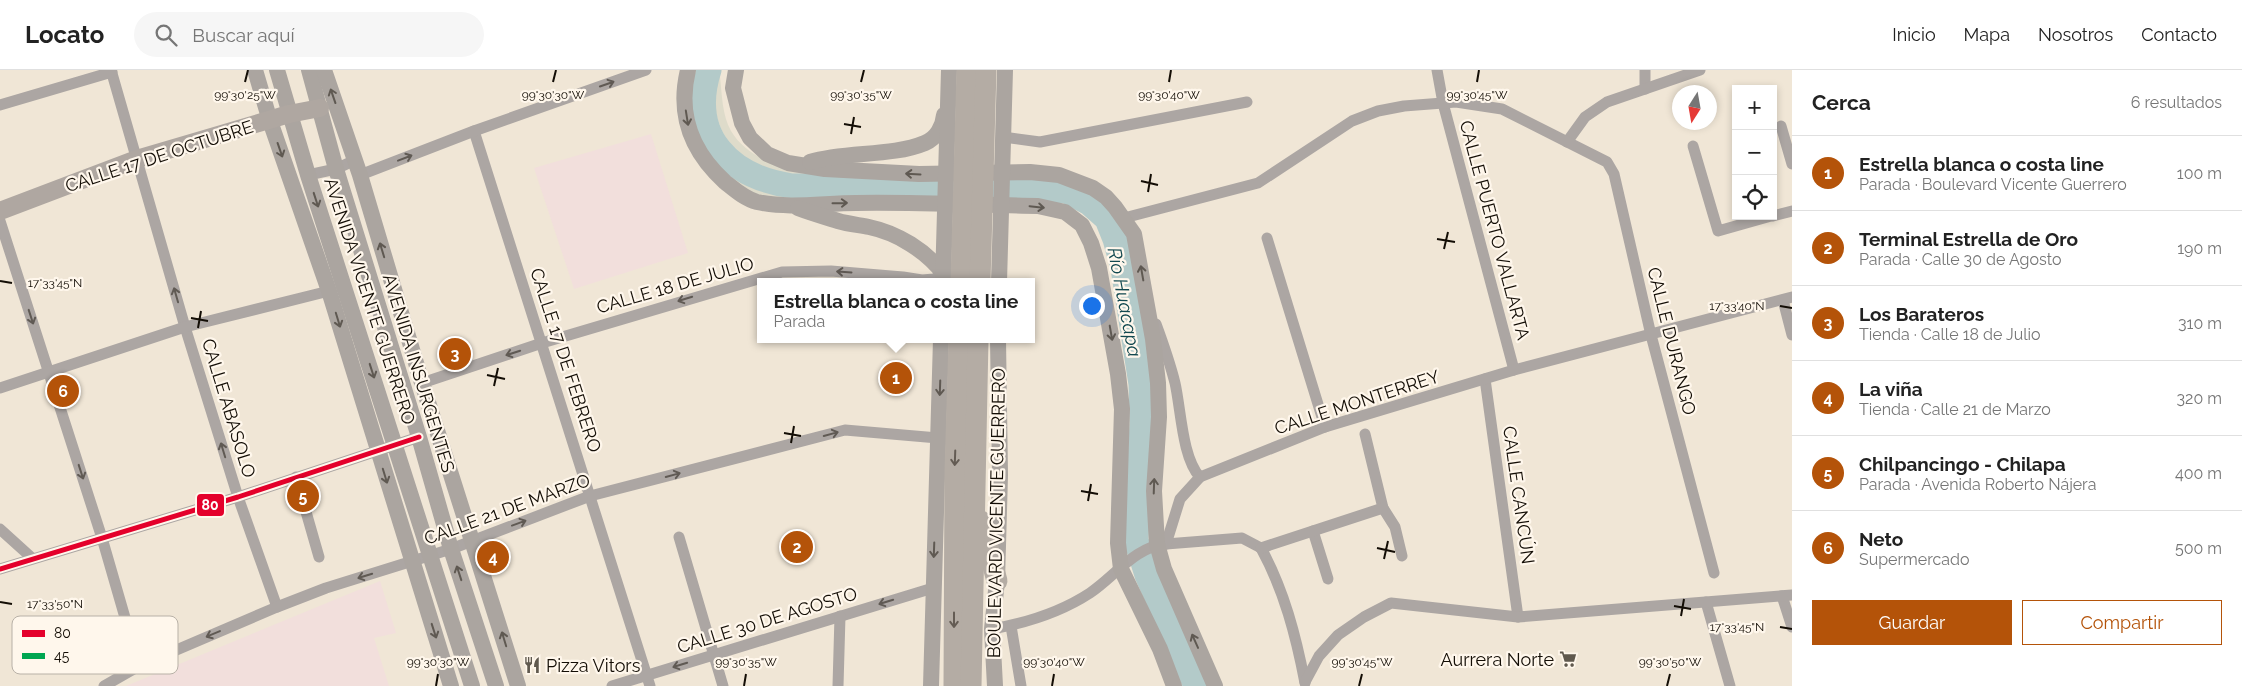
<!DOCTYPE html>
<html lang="es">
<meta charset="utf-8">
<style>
:root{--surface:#fff;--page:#f6f6f6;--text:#222;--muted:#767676;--line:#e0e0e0;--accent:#b45309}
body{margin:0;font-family:Raleway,sans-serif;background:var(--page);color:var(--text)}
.controls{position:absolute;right:15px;top:15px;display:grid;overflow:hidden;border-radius:0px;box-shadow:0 2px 8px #0003}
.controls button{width:45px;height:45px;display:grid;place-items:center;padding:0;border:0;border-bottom:1px solid var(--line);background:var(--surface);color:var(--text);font:25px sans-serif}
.compass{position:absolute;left:1672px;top:15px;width:45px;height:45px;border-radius:50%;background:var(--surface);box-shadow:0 2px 8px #0003;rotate:191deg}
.you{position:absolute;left:1091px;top:235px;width:18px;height:18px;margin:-12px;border:4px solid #fff;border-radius:50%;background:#1a73e8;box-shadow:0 0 0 8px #1a73e833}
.badge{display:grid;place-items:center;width:32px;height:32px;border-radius:50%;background:var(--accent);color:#fff;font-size:16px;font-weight:700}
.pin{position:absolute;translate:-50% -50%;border:2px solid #fff;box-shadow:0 1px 5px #0006}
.popup{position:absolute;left:757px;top:208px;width:278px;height:65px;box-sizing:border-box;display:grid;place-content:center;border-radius:0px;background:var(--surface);filter:drop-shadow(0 1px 4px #0005);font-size:16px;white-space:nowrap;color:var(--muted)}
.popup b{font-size:19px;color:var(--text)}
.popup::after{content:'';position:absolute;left:50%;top:100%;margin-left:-10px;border:10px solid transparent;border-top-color:var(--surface)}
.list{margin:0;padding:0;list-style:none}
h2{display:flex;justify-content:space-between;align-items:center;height:65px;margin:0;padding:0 20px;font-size:21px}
h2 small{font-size:16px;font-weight:400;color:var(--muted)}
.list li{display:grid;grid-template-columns:32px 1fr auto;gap:15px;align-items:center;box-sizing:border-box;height:75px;padding:0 20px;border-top:1px solid var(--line)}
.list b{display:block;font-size:19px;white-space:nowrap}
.list p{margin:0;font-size:16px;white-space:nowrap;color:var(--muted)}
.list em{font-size:16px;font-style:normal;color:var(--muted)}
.actions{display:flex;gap:10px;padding:15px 20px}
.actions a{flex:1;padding:11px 0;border:1px solid var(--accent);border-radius:0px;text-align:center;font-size:18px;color:var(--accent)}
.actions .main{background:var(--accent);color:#fff}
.icon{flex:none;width:28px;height:28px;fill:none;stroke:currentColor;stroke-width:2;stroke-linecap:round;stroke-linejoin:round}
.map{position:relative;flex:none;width:1792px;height:616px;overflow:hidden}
header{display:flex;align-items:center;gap:30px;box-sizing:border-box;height:70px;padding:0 25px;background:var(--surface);border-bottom:1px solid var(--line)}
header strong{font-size:24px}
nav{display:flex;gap:28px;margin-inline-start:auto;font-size:18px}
.search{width:350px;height:45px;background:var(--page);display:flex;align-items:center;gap:12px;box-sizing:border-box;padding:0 18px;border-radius:28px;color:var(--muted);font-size:19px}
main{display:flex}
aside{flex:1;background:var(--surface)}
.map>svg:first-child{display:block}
.commercial{fill:#f2dfdc}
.green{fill:#dedbca}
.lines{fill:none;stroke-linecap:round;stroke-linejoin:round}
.river{stroke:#b3cac9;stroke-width:25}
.street{stroke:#aca6a3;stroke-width:11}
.secondary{stroke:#aba5a0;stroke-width:16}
.primary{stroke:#afa7a1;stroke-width:18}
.highway{stroke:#b4aca4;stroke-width:21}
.bus-1-casing{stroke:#fff7ec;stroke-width:9}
.bus-1{stroke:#e4002b;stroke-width:5}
.oneway{stroke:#605a54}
.oneway2{stroke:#5f5952}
.oneway3{stroke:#645c54}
.ticks{fill:none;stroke:#130d05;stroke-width:2}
.labels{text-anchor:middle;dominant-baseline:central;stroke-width:4.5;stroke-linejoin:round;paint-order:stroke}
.street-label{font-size:18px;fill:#130d05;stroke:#fff7ec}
.poi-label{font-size:18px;fill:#130d05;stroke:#fff7ec;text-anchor:end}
.water-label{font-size:19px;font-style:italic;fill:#11484f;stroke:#fff7ec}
.key{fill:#fff7ec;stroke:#b8b1a7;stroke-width:1}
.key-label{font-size:14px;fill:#130d05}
.ticks-label{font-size:12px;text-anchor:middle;fill:#130d05;stroke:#fff7ec;stroke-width:4.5;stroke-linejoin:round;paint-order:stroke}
.line-badge{stroke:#fff7ec;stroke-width:2}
.badge-label{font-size:14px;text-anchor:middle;font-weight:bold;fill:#fff}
</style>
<header>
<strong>Locato</strong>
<div class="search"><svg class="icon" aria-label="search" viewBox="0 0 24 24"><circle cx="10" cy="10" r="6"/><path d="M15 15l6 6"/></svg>Buscar aquí</div>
<nav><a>Inicio</a><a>Mapa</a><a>Nosotros</a><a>Contacto</a></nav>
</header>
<main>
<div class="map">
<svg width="1792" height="616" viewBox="0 0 1792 616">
<rect width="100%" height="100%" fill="#f0e6d6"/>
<g class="commercial">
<polygon points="651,64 688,183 574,219 534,98"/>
<polygon points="380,511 396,563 374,568 389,616 126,616"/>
</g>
<g class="green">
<path d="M689,0L695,1C693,22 691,49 701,69C723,112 779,120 821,129H768L741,118L691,65Z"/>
<path d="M713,6L720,7C722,24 722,45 731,61C750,93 796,102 830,108C760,110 709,84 713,6Z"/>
</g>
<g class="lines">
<path class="river" d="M709,0C688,66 730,107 792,116H927L1066,121L1089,133L1107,149L1115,169L1123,198L1141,314L1142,353L1136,470L1147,505L1196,616"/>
<g class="street">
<polyline points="111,0 185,257 238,427 277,537"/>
<polyline points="1437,0 1443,33 1514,300"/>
<polyline points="1645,19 1645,0"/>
<polyline points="0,35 112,2"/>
<polyline points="1781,56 1792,94"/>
<polyline points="474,61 650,616"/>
<polyline points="1003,67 1040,72 1247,32"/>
<polyline points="1567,72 1585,47 1607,32 1700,0"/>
<polyline points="1693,76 1718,161 1771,146"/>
<polyline points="308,105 336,99 355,90"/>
<polyline points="360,105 474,61 646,0"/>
<polyline points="1773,146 1792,141"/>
<polyline points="1124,148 1258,113 1352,51 1378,41 1404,36 1456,32 1502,39 1607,92 1614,104 1651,265 1714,503"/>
<polyline points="0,151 102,468 139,596"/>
<polyline points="1267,168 1325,357"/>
<polyline points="1783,230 1792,265"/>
<path d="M1156,254C1163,273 1170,293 1175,313C1181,339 1182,388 1200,407"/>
<polyline points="1485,309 1518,547"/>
<polyline points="422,313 542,273 782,202 831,201 903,207 922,210 934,209 944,204"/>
<polyline points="0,318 185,257 329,221"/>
<polyline points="1365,364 1383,438 1395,457 1402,486"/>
<polyline points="296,407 319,487"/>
<polyline points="0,459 32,488"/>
<polyline points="1313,461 1328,509"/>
<polyline points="679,467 723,616"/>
<polyline points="1166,474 1242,468 1261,478"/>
<path d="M1261,478C1284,520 1296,566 1305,613"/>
<polyline points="1261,478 1383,438"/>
<polyline points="0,499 238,427 419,367"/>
<polyline points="1782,526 1792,557"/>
<polyline points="1706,532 1730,616"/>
<polyline points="1011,556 1021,616"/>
<path d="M992,559C1026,553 1061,542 1090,523C1114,507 1136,476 1166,474L1180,429L1200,407L1325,357L1514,300L1792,227"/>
<polyline points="1305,612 1319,586 1338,565 1364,547 1391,533 1518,547 1792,525"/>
<polyline points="104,616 139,596 277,537 326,518 451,479 590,426 845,360 938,368"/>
<polyline points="612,616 933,518"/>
<polyline points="838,616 840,546"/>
</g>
<g class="secondary">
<polyline points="255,0 270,51 329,221 451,616"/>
<polyline points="277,0 308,105 472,616"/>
<polyline points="309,0 336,99 419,367 451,479 496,616"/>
<polyline points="324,0 360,105 422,313 518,616"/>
<path d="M688,0C677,45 692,82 725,112C735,120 745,129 757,132C789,139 824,133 856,133C916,132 977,135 1038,136L1065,142L1082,155L1091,173L1099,198L1118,304L1122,339L1118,473L1121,499L1160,579L1174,616"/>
<polyline points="736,0 733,18 742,53 750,68 767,84 788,93 825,99 919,104 1030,102 1059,105 1093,118 1106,127 1115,137 1134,164 1153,269 1158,313 1159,347 1154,421 1157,474 1164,499 1215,616"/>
<path d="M810,92C846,81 891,87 925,73C937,68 943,56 944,45"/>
<path d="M798,138C811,143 825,147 838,151C848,154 859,155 869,157C898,163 926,181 944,204"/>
<polyline points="943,212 949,0"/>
<polyline points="999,212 1005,0"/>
<polyline points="931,616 941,269"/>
<polyline points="995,616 992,559 997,511 1000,405 998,269"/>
</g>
<polyline class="primary" points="0,141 137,89 289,44 320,38"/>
<g class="highway">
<polyline points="961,212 967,0"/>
<polyline points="980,212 986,0"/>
<polyline points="981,451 997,511"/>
<polyline points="954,616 955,401 959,269"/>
<polyline points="971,616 978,269"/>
</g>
<g class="bus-1-casing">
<polyline id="bus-1" points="0,499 238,427 419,367"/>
</g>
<use href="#bus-1" class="bus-1"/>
</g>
<defs><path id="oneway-shaft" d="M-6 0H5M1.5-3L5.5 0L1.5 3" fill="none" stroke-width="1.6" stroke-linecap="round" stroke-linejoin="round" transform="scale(1.25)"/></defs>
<g class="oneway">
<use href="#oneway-shaft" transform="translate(607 14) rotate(-19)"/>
<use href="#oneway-shaft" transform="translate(405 88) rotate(-21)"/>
<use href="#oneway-shaft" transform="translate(844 202) rotate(-176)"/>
<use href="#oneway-shaft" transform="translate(176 225) rotate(-106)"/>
<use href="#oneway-shaft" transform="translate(685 229) rotate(163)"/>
<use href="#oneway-shaft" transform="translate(31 247) rotate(72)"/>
<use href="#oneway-shaft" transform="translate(513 283) rotate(162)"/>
<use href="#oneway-shaft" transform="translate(831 364) rotate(-15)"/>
<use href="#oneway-shaft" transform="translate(223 380) rotate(-107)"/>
<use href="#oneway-shaft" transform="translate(81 402) rotate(72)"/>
<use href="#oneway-shaft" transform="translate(673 405) rotate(-15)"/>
<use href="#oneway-shaft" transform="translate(519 453) rotate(-20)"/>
<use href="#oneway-shaft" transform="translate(365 506) rotate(163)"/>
<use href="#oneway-shaft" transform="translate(886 532) rotate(163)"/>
<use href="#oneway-shaft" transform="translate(213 564) rotate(157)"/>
<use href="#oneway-shaft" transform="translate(680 595) rotate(163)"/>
</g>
<g class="oneway2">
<use href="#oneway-shaft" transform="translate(333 26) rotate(-109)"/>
<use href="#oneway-shaft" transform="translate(687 48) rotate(81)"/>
<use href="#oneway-shaft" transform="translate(280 80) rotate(71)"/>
<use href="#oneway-shaft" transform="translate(913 104) rotate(-177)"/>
<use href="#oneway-shaft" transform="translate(316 130) rotate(72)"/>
<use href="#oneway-shaft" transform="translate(840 133) rotate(-1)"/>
<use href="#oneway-shaft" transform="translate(1037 137) rotate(6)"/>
<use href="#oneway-shaft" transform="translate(382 180) rotate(-107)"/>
<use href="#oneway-shaft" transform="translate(1142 203) rotate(-100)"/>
<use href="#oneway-shaft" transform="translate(338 250) rotate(73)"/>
<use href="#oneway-shaft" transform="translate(1111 263) rotate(80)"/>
<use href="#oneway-shaft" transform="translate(372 301) rotate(72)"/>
<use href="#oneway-shaft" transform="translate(940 318) rotate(92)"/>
<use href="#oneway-shaft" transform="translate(385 406) rotate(73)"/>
<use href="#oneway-shaft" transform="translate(1154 416) rotate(-88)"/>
<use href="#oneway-shaft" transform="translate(934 480) rotate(92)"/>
<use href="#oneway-shaft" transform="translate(459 503) rotate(-108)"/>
<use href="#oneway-shaft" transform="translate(434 561) rotate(72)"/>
<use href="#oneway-shaft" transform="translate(504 569) rotate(-107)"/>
<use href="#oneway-shaft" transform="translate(1195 571) rotate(-114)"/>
</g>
<g class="oneway3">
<use href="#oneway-shaft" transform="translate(955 388) rotate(92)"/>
<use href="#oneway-shaft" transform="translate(954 550) rotate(90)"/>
</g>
<path class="ticks" d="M245,12L248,0M553,12L556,0M861,12L864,0M1169,12L1171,0M1477,12L1479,0M844,54L861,57M851,64L854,47M1141,111L1158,115M1148,122L1151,104M1437,169L1455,172M1444,179L1448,162M0,211L12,213M1780,236L1792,238M191,248L208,251M198,258L201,241M487,305L505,309M494,316L498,298M784,363L801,366M791,373L794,356M1081,421L1098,424M1088,431L1091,414M1377,478L1395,482M1384,489L1388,471M0,532L12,534M1674,536L1691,539M1681,546L1684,529M1780,557L1792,559M436,616L438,604M744,616L746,604M1052,616L1054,604M1359,616L1362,604M1667,616L1670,604"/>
<defs>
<g id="supermarket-bare" transform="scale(1.35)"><path d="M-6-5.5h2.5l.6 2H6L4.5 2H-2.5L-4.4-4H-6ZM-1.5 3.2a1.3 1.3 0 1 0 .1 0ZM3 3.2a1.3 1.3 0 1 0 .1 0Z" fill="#60594e" stroke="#fff7ec" stroke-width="2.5" paint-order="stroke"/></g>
<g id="restaurant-bare" transform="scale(1.35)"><path d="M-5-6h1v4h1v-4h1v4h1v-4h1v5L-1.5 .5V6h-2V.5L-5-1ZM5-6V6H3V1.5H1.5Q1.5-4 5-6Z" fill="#60594e" stroke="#fff7ec" stroke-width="2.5" paint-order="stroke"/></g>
</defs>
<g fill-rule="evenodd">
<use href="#supermarket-bare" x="1568" y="589"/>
<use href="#restaurant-bare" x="532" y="595"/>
</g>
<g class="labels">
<g class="street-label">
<text transform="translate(159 86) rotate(-18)">CALLE 17 DE OCTUBRE</text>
<text transform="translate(1495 160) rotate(75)">CALLE PUERTO VALLARTA</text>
<text transform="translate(675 215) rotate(-16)">CALLE 18 DE JULIO</text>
<text transform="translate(370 231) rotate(72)">AVENIDA VICENTE GUERRERO</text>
<text transform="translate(1672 271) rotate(76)">CALLE DURANGO</text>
<text transform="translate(566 290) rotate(72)">CALLE 17 DE FEBRERO</text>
<text transform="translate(419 303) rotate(73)">AVENIDA INSURGENTES</text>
<text transform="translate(1357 332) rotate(-18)">CALLE MONTERREY</text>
<text transform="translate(229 338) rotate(73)">CALLE ABASOLO</text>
<text transform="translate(1519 425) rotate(82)">CALLE CANCÚN</text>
<text transform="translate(507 439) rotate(-20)">CALLE 21 DE MARZO</text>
<text transform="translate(996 443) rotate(-89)">BOULEVARD VICENTE GUERRERO</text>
<text transform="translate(767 550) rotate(-17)">CALLE 30 DE AGOSTO</text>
</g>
<g class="poi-label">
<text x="1554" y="589">Aurrera Norte</text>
<text x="546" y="595" text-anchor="start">Pizza Vitors</text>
</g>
<g class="water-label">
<text transform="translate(1125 232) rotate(79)">Río Huacapa</text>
</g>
</g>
<rect x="12" y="546" width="166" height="58" rx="8" class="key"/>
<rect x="22" y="560" width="23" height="7" fill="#e4002b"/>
<rect x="22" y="583" width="23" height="6" fill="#00a651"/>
<g class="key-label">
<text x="54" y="568">80</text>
<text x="54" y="591">45</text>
</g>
<g class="ticks-label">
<text x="245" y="29">99°30'25"W</text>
<text x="553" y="29">99°30'30"W</text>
<text x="861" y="29">99°30'35"W</text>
<text x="1169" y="29">99°30'40"W</text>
<text x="1477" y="29">99°30'45"W</text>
<text x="55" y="217">17°33'45"N</text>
<text x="1737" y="240">17°33'40"N</text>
<text x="55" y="538">17°33'50"N</text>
<text x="1737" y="561">17°33'45"N</text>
<text x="438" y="596">99°30'30"W</text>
<text x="746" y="596">99°30'35"W</text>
<text x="1054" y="596">99°30'40"W</text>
<text x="1362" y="596">99°30'45"W</text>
<text x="1670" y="596">99°30'50"W</text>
</g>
<rect class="line-badge" x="196" y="423" width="29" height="24" rx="5" fill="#e4002b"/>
<g class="badge-label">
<text x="210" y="440">80</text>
</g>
</svg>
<div class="controls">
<button>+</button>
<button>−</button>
<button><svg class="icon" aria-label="locate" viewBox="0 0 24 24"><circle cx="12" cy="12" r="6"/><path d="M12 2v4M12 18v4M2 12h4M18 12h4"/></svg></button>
</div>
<svg class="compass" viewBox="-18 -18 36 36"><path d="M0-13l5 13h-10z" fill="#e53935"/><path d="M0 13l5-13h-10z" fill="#767676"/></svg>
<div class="you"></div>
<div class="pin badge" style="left:896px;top:308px">1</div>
<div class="popup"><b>Estrella blanca o costa line</b>Parada</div>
<div class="pin badge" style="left:797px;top:477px">2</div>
<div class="pin badge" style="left:455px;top:284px">3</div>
<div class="pin badge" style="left:493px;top:487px">4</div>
<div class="pin badge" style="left:303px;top:426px">5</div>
<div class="pin badge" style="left:63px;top:321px">6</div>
</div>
<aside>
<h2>Cerca<small>6 resultados</small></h2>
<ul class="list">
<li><span class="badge">1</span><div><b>Estrella blanca o costa line</b><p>Parada · Boulevard Vicente Guerrero</p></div><em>100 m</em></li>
<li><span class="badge">2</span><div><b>Terminal Estrella de Oro</b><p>Parada · Calle 30 de Agosto</p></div><em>190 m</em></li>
<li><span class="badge">3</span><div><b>Los Barateros</b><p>Tienda · Calle 18 de Julio</p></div><em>310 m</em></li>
<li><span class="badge">4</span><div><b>La viña</b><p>Tienda · Calle 21 de Marzo</p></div><em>320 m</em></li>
<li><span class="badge">5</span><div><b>Chilpancingo - Chilapa</b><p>Parada · Avenida Roberto Nájera</p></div><em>400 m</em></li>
<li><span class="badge">6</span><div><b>Neto</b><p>Supermercado</p></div><em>500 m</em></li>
</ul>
<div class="actions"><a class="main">Guardar</a><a>Compartir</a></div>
</aside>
</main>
